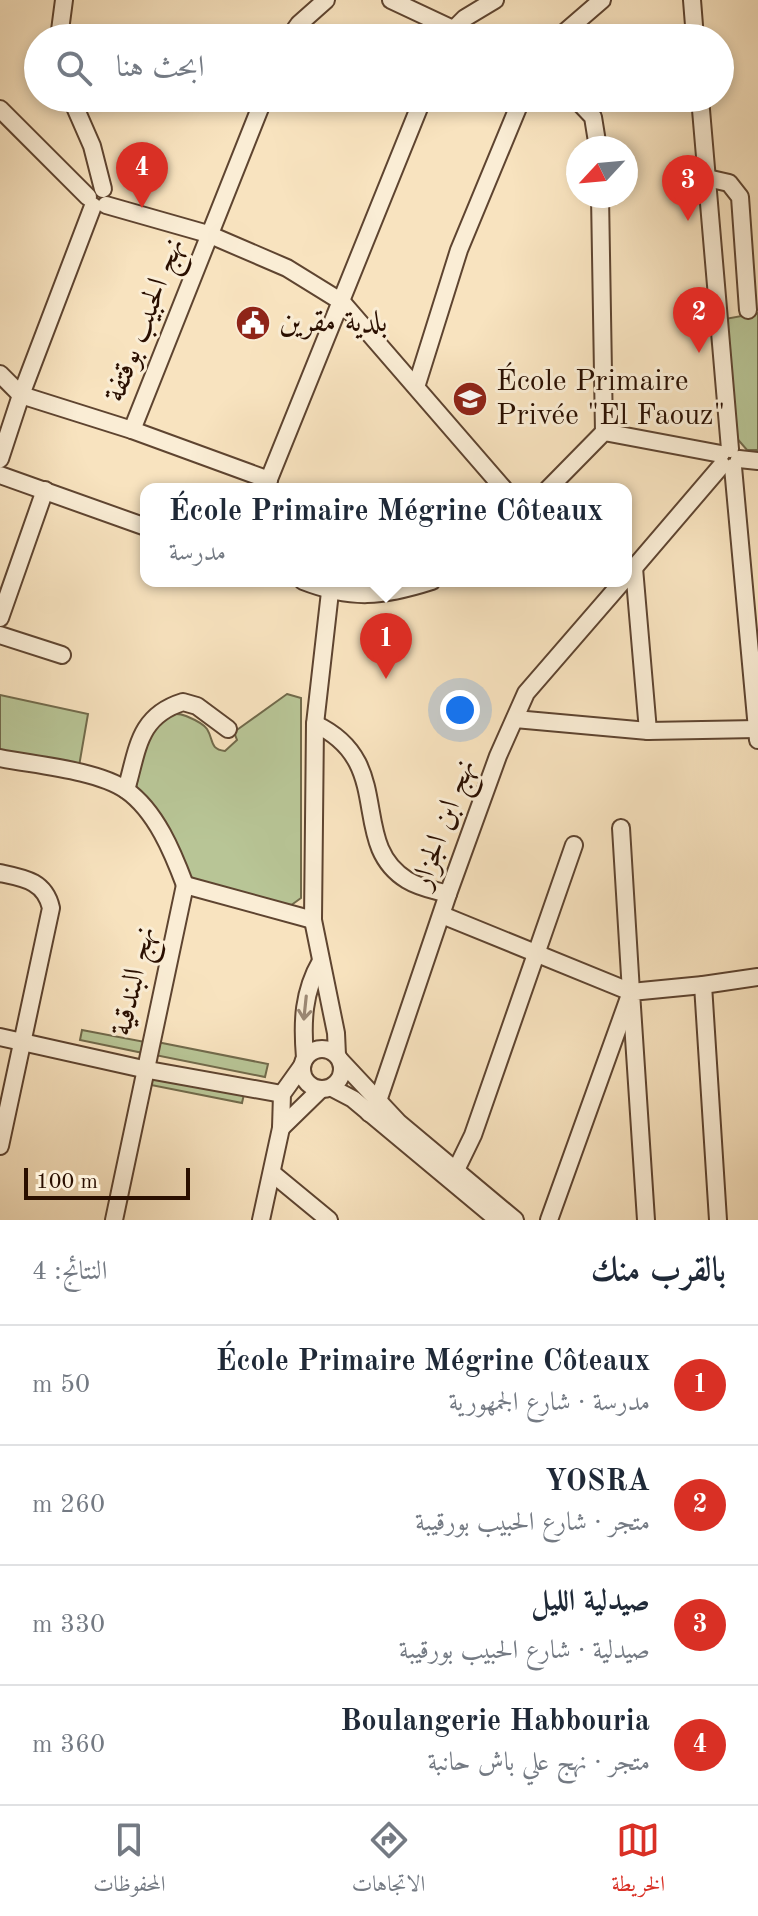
<!DOCTYPE html>
<html lang="ar">
<meta charset="utf-8">
<style>
:root{--surface:#fff;--page:#f6f6f7;--text:#1f2937;--muted:#747a83;--line:#e0e1e3;--accent:#d93025}
body{margin:0;font-family:"Old Standard TT",Amiri,serif;background:var(--page);color:var(--text);direction:rtl}
.compass{position:absolute;left:566px;top:136px;width:72px;height:72px;border-radius:50%;background:var(--surface);box-shadow:0 4px 12px #0003;rotate:244deg}
.scale{position:absolute;left:24px;bottom:20px;width:166px;box-sizing:border-box;padding-left:8px;border:4px solid #2a0f00;border-top:0;font-size:22px;line-height:28px;white-space:nowrap;color:#2a0f00;-webkit-text-stroke:6px #faedd5;paint-order:stroke}
.you{position:absolute;left:460px;top:710px;width:28px;height:28px;margin:-20px;border:6px solid #fff;border-radius:50%;background:#1a73e8;box-shadow:0 0 0 12px #1a73e833}
.badge{display:grid;place-items:center;width:52px;height:52px;border-radius:50%;background:var(--accent);color:#fff;font-size:26px;font-weight:700}
.pin{position:absolute;translate:-50% -66px;filter:drop-shadow(0 2px 4px #0008)}
.pin::after{content:'';position:absolute;top:42px;width:28px;height:24px;background:inherit;clip-path:polygon(0 0,100% 0,50% 100%)}
.popup{position:absolute;left:140px;top:483px;width:492px;height:104px;box-sizing:border-box;display:grid;place-content:center;border-radius:16px;background:var(--surface);filter:drop-shadow(0 2px 6px #0005);font-size:26px;white-space:nowrap;color:var(--muted)}
.popup b{font-size:30px;color:var(--text)}
.popup::after{content:'';position:absolute;left:50%;top:100%;margin-left:-16px;border:16px solid transparent;border-top-color:var(--surface)}
.list{margin:0;padding:0;list-style:none}
h2{display:flex;justify-content:space-between;align-items:center;height:104px;margin:0;padding:0 32px;font-size:34px}
h2 small{font-size:26px;font-weight:400;color:var(--muted)}
.list li{display:grid;grid-template-columns:52px 1fr auto;gap:24px;align-items:center;box-sizing:border-box;height:120px;padding:0 32px;border-top:2px solid var(--line)}
.list b{display:block;font-size:30px;white-space:nowrap}
.list p{margin:0;font-size:26px;white-space:nowrap;color:var(--muted)}
.list em{font-size:26px;font-style:normal;color:var(--muted)}
.icon{flex:none;width:44px;height:44px;fill:none;stroke:currentColor;stroke-width:2;stroke-linecap:round;stroke-linejoin:round}
.map{position:relative;flex:none;width:758px;height:1220px;overflow:hidden;direction:ltr}
.search{position:absolute;background:var(--surface);box-shadow:0 4px 12px #0003;left:24px;right:24px;top:24px;height:88px;display:flex;align-items:center;gap:20px;box-sizing:border-box;padding:0 28px;border-radius:44px;color:var(--muted);font-size:30px}
.sheet{height:584px;background:var(--surface)}
nav{display:flex;justify-content:space-around;align-items:center;box-sizing:border-box;height:112px;border-top:2px solid var(--line);background:var(--surface);font-size:22px;color:var(--muted)}
nav a{display:grid;justify-items:center;gap:4px}
nav .on{color:var(--accent)}
.map>svg:first-child{display:block}
.green{fill:#b8c596;stroke:#716a4b;stroke-width:2}
.lines{fill:none;stroke-linecap:round;stroke-linejoin:round}
.minor-casing{stroke:#5e4430;stroke-width:20}
.minor{stroke:#faedd5;stroke-width:16}
.oneway{stroke:#9c8975}
.labels{text-anchor:middle;dominant-baseline:central;stroke-width:6;stroke-linejoin:round;paint-order:stroke}
.street-label{font-size:30px;fill:#2a0f00;stroke:#faedd5}
.poi-label{font-size:30px;fill:#2a0f00;stroke:#faedd5;text-anchor:start}
</style>
<div class="map">
<svg width="758" height="1220" viewBox="0 0 758 1220">
<rect width="100%" height="100%" fill="#f8e3bf"/>
<filter id="stains"><feTurbulence type="fractalNoise" baseFrequency=".0025" numOctaves="4"/><feColorMatrix values="0 0 0 0 .2 0 0 0 0 .09 0 0 0 0 .02 0 0 0 .5 -.17"/></filter>
<radialGradient id="worn" r=".72"><stop offset=".6" stop-color="#630" stop-opacity="0"/><stop offset="1" stop-color="#630" stop-opacity=".3"/></radialGradient>
<g class="green">
<polygon points="758,313 758,450 747,450 734,435 725,319"/>
<path d="M287,694L301,698V898L290,906L188,878L135,791C141,769 149,701 186,716C193,719 203,723 207,729C214,740 209,749 225,751L237,740L234,732Z"/>
<polygon points="0,695 88,714 78,772 0,756"/>
<polygon points="82,1030 145,1042 143,1053 80,1040"/>
<polygon points="152,1041 268,1064 265,1077 150,1054"/>
<polygon points="148,1075 244,1094 242,1103 146,1084"/>
</g>
<g class="lines">
<g class="minor-casing">
<g id="minor">
<polyline points="391,0 472,38"/>
<polyline points="692,0 695,38"/>
<polyline points="449,34 465,18 495,0"/>
<polyline points="59,38 64,0"/>
<polyline points="289,38 299,24 326,0"/>
<polyline points="558,38 602,0"/>
<polyline points="71,98 92,146 103,189"/>
<polyline points="575,98 593,117 598,148"/>
<polyline points="700,98 730,449"/>
<polyline points="0,109 88,197"/>
<polyline points="707,178 729,183 740,197 748,310"/>
<polyline points="600,196 604,432"/>
<polyline points="106,205 208,234 287,268 342,302 504,489"/>
<polyline points="0,374 21,395 132,430 269,480"/>
<polyline points="417,384 459,250 522,98"/>
<polyline points="132,430 264,98"/>
<polyline points="0,459 21,395 93,206"/>
<polyline points="739,459 758,461"/>
<polyline points="733,467 758,740"/>
<polyline points="0,475 146,527"/>
<polyline points="265,489 423,98"/>
<polyline points="548,489 604,432 721,454"/>
<polyline points="634,568 648,731"/>
<polyline points="627,576 722,465"/>
<path d="M303,581C352,600 382,597 432,581"/>
<polyline points="330,592 315,724 313,920 336,1033 337,1055"/>
<polyline points="0,618 45,490"/>
<polyline points="0,635 62,655"/>
<polyline points="515,719 648,731 757,729"/>
<path d="M315,724C397,762 347,843 407,880C420,888 434,890 448,894"/>
<path d="M0,758C35,765 97,770 126,790C156,811 173,853 185,885"/>
<path d="M126,790C138,749 138,716 183,702L197,706L228,729"/>
<path d="M0,873C24,878 45,881 51,908L0,1146"/>
<polyline points="185,885 313,920"/>
<polyline points="442,915 631,992"/>
<polyline points="0,1037 143,1069 282,1094"/>
<circle cx="322" cy="1069" r="20"/>
<path d="M305,1058C302,1022 303,992 321,961"/>
<polyline points="341,1061 399,1123 515,1220"/>
<polyline points="332,1088 353,1099 498,1220"/>
<polyline points="369,1113 378,1101 448,894 498,756 526,693 623,581"/>
<polyline points="281,1128 320,1090"/>
<polyline points="456,1170 473,1135 574,845"/>
<polyline points="272,1173 329,1220"/>
<polyline points="114,1220 185,885"/>
<polyline points="261,1220 281,1128 282,1094 302,1066"/>
<polyline points="549,1220 631,992 621,828"/>
<polyline points="646,1220 631,992 703,985"/>
<polyline points="718,1220 703,985 758,977"/>
</g>
</g>
<use href="#minor" class="minor"/>
</g>
<defs><path id="oneway-shaft" d="M-6 0H5M1.5-3L5.5 0L1.5 3" fill="none" stroke-width="1.6" stroke-linecap="round" stroke-linejoin="round" transform="scale(2)"/></defs>
<use class="oneway" href="#oneway-shaft" transform="translate(305 1008) rotate(96)"/>
<defs>
<g id="civic-disc" transform="scale(1.8)"><circle r="9.5" fill="#8f2418" stroke="#faedd5"/><path d="M-.6-6.5H3V-4.5H.6V-3L4-1V1h2V6H-6V1h2V-1L-.6-3ZM-1.2 2.5V6h2.4V2.5Z" fill="#fff"/></g>
<g id="school-disc" transform="scale(1.8)"><circle r="9.5" fill="#8f2418" stroke="#faedd5"/><path d="M0-5L7-2L0 1L-7-2ZM-4 1L0 2.5L4 1V4Q0 6-4 4Z" fill="#fff"/></g>
</defs>
<g fill-rule="evenodd">
<use href="#civic-disc" x="253" y="323"/>
<use href="#school-disc" x="470" y="399"/>
</g>
<g class="labels">
<g class="street-label">
<text transform="translate(145 320) rotate(-69)">نهج الحبيب بوقتفة</text>
<text transform="translate(444 824) rotate(-70)">نهج ابن الجزار</text>
<text transform="translate(134 981) rotate(-77)">نهج البندقية</text>
</g>
<g class="poi-label">
<text x="279" y="323">بلدية مقرين</text>
<text x="496" y="382">École Primaire<tspan x="496" dy="34">Privée "El Faouz"</tspan></text>
</g>
</g>
<rect width="100%" height="100%" filter="url(#stains)"/>
<rect width="100%" height="100%" fill="url(#worn)"/>
</svg>
<svg class="compass" viewBox="-18 -18 36 36"><path d="M0-13l5 13h-10z" fill="#e53935"/><path d="M0 13l5-13h-10z" fill="#747a83"/></svg>
<div class="scale">100 m</div>
<div class="you"></div>
<div class="pin badge" style="left:386px;top:679px">1</div>
<div class="popup"><b>École Primaire Mégrine Côteaux</b>مدرسة</div>
<div class="pin badge" style="left:699px;top:353px">2</div>
<div class="pin badge" style="left:688px;top:221px">3</div>
<div class="pin badge" style="left:142px;top:208px">4</div>
<div class="search"><svg class="icon" aria-label="search" viewBox="0 0 24 24"><circle cx="10" cy="10" r="6"/><path d="M15 15l6 6"/></svg>ابحث هنا</div>
</div>
<section class="sheet">
<h2>بالقرب منك<small>النتائج: 4</small></h2>
<ul class="list">
<li><span class="badge">1</span><div><b>École Primaire Mégrine Côteaux</b><p>مدرسة · شارع الجمهورية</p></div><em>50 m</em></li>
<li><span class="badge">2</span><div><b>YOSRA</b><p>متجر · شارع الحبيب بورقيبة</p></div><em>260 m</em></li>
<li><span class="badge">3</span><div><b>صيدلية الليل</b><p>صيدلية · شارع الحبيب بورقيبة</p></div><em>330 m</em></li>
<li><span class="badge">4</span><div><b>Boulangerie Habbouria</b><p>متجر · نهج علي باش حانبة</p></div><em>360 m</em></li>
</ul>
</section>
<nav>
<a class="on"><svg class="icon" aria-label="map" viewBox="0 0 24 24"><path d="M3 6l6-2 6 2 6-2v14l-6 2-6-2-6 2zM9 4v14M15 6v14"/></svg>الخريطة</a>
<a><svg class="icon" aria-label="directions" viewBox="0 0 24 24"><path d="M12 3l9 9-9 9-9-9zM9 14v-3h6M13 9l2 2-2 2"/></svg>الاتجاهات</a>
<a><svg class="icon" aria-label="saved" viewBox="0 0 24 24"><path d="M7 4h10v16l-5-4-5 4z"/></svg>المحفوظات</a>
</nav>
